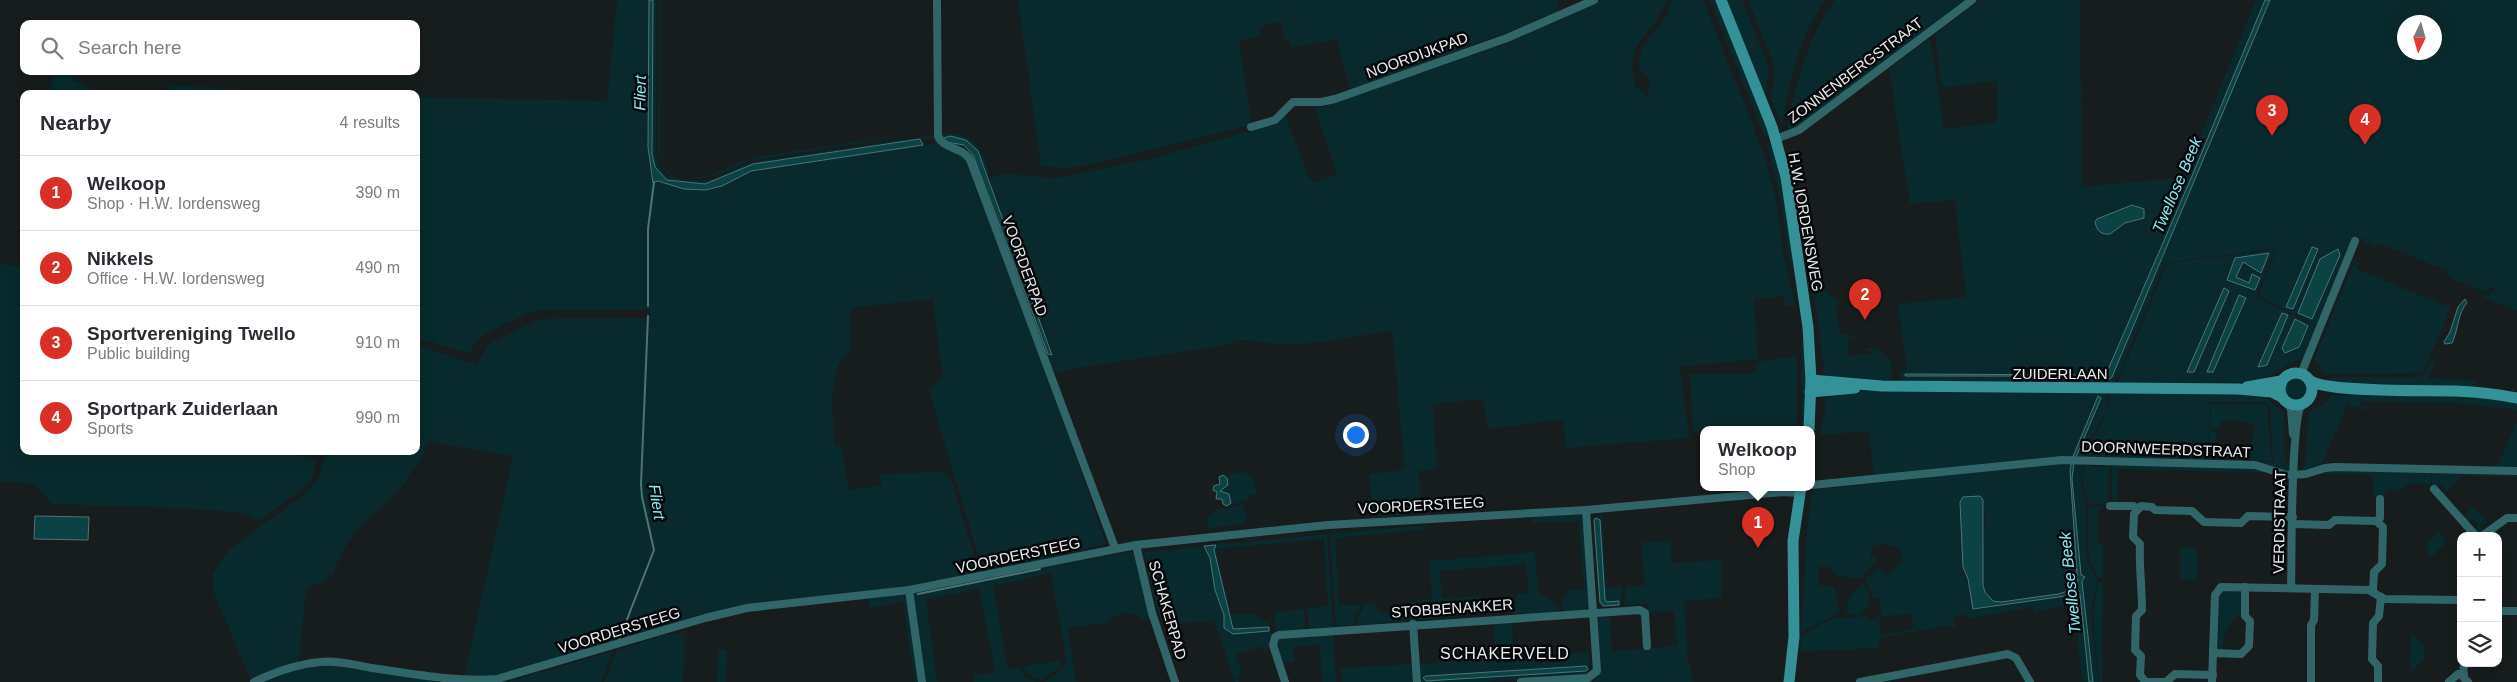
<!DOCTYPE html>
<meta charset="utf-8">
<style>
:root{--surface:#fff;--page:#f7f7f7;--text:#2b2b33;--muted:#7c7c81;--line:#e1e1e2;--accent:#d93025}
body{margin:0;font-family:Helvetica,sans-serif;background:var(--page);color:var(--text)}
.controls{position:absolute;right:15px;bottom:15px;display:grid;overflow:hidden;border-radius:10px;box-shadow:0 5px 20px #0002}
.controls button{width:45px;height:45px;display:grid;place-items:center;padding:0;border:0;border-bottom:1px solid var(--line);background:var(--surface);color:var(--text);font:25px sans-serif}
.compass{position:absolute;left:2397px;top:15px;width:45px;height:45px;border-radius:50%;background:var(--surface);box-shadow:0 5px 20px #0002;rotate:185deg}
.you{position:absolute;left:1355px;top:434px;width:18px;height:18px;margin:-12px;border:4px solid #fff;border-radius:50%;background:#1a73e8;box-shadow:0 0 0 8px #1a73e833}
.badge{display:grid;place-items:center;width:32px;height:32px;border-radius:50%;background:var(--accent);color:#fff;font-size:16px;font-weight:700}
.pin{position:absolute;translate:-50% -41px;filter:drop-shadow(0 1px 2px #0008)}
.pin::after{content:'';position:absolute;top:26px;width:18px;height:15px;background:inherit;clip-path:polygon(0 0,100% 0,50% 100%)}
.popup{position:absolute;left:1700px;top:426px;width:115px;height:65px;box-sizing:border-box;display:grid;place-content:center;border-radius:10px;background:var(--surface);filter:drop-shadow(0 1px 4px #0005);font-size:16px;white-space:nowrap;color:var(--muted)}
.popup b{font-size:19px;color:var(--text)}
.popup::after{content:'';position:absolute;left:50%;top:100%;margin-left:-10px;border:10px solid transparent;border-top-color:var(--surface)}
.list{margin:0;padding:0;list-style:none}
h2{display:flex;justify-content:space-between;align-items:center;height:65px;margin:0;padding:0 20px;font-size:21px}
h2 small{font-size:16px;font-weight:400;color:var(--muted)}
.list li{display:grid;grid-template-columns:32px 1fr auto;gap:15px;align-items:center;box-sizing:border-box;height:75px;padding:0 20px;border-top:1px solid var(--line)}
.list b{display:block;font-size:19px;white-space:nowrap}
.list p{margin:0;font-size:16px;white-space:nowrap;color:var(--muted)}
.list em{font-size:16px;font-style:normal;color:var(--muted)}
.icon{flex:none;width:28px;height:28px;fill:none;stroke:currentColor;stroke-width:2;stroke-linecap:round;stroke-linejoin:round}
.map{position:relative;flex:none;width:2517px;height:682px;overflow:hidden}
.search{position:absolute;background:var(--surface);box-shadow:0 5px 20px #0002;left:20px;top:20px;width:400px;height:55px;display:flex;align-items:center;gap:12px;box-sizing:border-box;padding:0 18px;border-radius:10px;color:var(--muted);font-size:19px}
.panel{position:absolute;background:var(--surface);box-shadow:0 5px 20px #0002;left:20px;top:90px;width:400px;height:365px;border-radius:10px}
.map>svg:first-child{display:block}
.green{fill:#092a2c;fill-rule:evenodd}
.water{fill:#0b4244;stroke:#4d7576}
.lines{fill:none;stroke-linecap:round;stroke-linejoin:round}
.stream{stroke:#4d7576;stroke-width:2}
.minor{stroke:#316669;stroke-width:8}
.secondary{stroke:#349297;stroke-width:11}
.labels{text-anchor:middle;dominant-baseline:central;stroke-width:5;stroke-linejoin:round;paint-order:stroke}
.street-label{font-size:15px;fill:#e8ecec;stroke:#050607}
.water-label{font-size:16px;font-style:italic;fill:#86eef3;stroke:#050607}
.neighbourhood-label{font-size:16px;letter-spacing:1px;fill:#e8ecec;stroke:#050607}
</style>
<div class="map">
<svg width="2517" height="682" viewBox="0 0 2517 682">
<rect width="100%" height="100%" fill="#171c1d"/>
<g class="green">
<path d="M617,0H649L648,147L653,183C664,181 682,190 695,190C716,190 733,177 751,171L935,143L934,139H920L753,164L705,184L667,180L655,167L652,154L653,0H656V155L659,167L667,176L697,181L714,179L752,162L935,135L961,153L970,164L1053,390L1106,544L988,572L982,569L929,391L944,376L941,364L933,299L857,307L850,311V352C826,363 834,422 834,445H841L849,490L882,485L880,474L941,472L951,478L978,569L975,575L881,590L744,605L702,615L494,676L464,677L513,456L429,442L421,460L401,488L357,530L341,553L333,574L325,581L306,588L299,662L251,680L213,591V574L224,556L235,545L309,491L318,479L326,451H416V345L477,365L489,344L540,319L649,318V310H539C528,313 481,333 475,343C473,345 472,351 471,354L416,338V97L607,101Z"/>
<path d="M659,0H661L660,160C665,176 684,178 699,177C719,176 733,161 753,158C813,147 874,140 935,131L748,161L721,174L701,179L668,174L661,166L658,154Z"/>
<polygon points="1018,0 1558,0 1558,14 1350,90 1337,39 1292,48 1288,41 1285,40 1281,22 1268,24 1261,28 1260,36 1239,41 1252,125 1083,166 1065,168 1041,166"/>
<path d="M1601,0H1666C1654,39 1621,38 1636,88L1643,92L1647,100L1650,83L1648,76L1639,70C1636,34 1667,32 1672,0H1703L1764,154L1776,199L1785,263L1795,305L1785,306L1784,296L1754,299L1758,359L1680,367L1689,438L1566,448L1563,419L1489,429L1482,399L1433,404L1437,470L1419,471L1422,513L1374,517L1369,474L1405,470L1392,331C1359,335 1309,347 1276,344C1259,343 1244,335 1227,345L1071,369L1052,374L981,178L1049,355L1053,354L988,177L1008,174L1057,178L1153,158L1265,127L1275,123L1285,114L1309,178L1314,182L1337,175L1314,106L1323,107L1539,28Z"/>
<polygon points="1710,0 1716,0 1771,135 1765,138"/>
<polygon points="1727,0 1742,0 1769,68 1765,100"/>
<path d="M1748,0H1825C1799,38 1789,80 1782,125L1771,99L1775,67Z"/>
<path d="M1835,0H1966L1798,128L1787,129C1796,82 1807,38 1835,0Z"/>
<path d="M1980,0H2080L2082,187L2184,177L2256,0H2265L2192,176L2107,372L2094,375L1905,374V376H2105L2108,380L2112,376L2270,0H2517V311L2481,296H2489L2495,289L2490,287L2487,291H2481L2446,276L2448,271L2378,243L2376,247L2363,241L2364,238L2168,262L2163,267L2119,375L2112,384L1906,382L1900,377L1899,370H1907L1898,304L1966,297L1955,200L1910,204L1889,69L1928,39L1931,42L1944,129L1997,122V81L1945,87L1941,85L1935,34ZM2404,22H2434V52H2404ZM2127,206H2136L2144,209V218L2125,223L2110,234L2095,222C2101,216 2119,211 2127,206Z"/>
<polygon points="55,71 75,71 72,80 104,94 48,94"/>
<polygon points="170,85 297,94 169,94"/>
<path d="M939,133C972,132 980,143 990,173H986C981,160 978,149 966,140L949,141C968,144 978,158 980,175L973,160L945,143Z"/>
<polygon points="1773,144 1789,215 1793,269 1788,256 1782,207 1767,146"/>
<polygon points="2351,240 2352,244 2318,326 2261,298 2259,292 2277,249"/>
<polygon points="2275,250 2257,293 2258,298 2317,327 2305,356 2266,377 2263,382 2231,384 2117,384 2167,263"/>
<polygon points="2356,262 2359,262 2356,269 2451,308 2422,373 2330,374 2327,376 2314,360 2354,263"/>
<polygon points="0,264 24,267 24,451 283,451 317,459 312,479 303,489 259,520 245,513 179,508 52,504 34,484 0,481"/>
<path d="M1825,291L1838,300V304H1836L1840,335H1854V337L1847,339L1849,356L1874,353V351H1868L1867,348H1877L1891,360C1892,369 1894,377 1886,382L1825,377L1814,292Z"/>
<polygon points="1801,342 1805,342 1805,429 1802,429"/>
<polygon points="1797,356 1797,429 1722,428 1693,432 1690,374 1756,373 1756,362"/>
<polygon points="2436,359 2428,378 2476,381 2476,384 2469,387 2331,383 2330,380 2335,377 2417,377 2423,376 2432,360"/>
<circle cx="2296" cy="389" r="11"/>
<polygon points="1898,390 2106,391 2107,409 2086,449 2083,460 2076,459 2101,398 2096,397 2072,459 1874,478 1869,431 1819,435 1825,412 1825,396 1851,391"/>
<path d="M2109,393L2263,395L2284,412V456L2291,472L2222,462H2273L2270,407L2263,402H2210L2208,461L2086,460C2086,439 2110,422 2109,393Z"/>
<polygon points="2365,393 2455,394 2517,402 2517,410 2457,403 2361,401 2360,406 2374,411 2373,412 2347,404 2321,467 2305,473 2302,471 2305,460 2309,412 2327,402 2330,396"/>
<path d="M2211,404H2263L2267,407L2272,461H2251L2254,424C2242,422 2222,414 2217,429H2213V432H2217L2213,460H2209Z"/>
<polygon points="2517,422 2517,469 2496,468"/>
<path d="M2071,462L2070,471L2079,588L2058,593L2055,588L2056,594L2001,602L1990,599C1970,569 1993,530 1982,498L1964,573L1975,610L2056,597L2059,602V597L2080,594L2089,682L2082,681L2074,604L2034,612L2033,607L1967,619L1964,614L1954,616L1955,627H1951L1950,625L1879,638V648L1800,652L1801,637C1811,629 1824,622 1836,618C1848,616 1857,620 1867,614L1868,621L1877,620V615H1881L1880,599L1873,597L1865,580L1877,569L1888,574L1893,573L1894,565L1901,564L1903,559L1900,558L1902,550L1883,543L1882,547L1875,544L1871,549L1870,556L1877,559L1861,579L1838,576L1828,566L1819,567V586H1834L1840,611L1836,615L1801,631L1807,534L1812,490ZM1911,614L1914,626L1911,630L1885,635L1880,633L1879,619L1881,616Z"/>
<polygon points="2074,462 2083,463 2081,480 2086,505 2086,550 2088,563 2097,580 2091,613 2098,682 2093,682 2083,577 2081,575 2072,484"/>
<polygon points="2085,464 2094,467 2109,465 2108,505 2088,503 2082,480"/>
<polygon points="2112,464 2254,467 2286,478 2273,478 2273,475 2269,473 2118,469 2117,503 2112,503"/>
<polygon points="2325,469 2430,471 2431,484 2409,483 2400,491 2392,488 2381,497 2373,498 2373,475 2320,474 2301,479 2301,477"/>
<polygon points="2431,471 2517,473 2517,477 2462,476 2443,495 2441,493 2445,489 2440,484 2436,488 2432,484"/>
<polygon points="1232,473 1246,473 1248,477 1252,476 1257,496 1250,494 1247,500 1230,505 1229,494 1221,492 1221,490 1228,487 1227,477"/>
<polygon points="1242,504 1247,518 1245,524 1208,528 1206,517 1212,516 1215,509 1227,509"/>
<polygon points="2093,506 2108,507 2098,509 2097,544 2103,545 2103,579 2098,577 2090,563 2088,550 2088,508"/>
<polygon points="2473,506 2487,521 2480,527 2483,531 2480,532 2475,529 2478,525 2472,519 2468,522 2464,518"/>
<polygon points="1580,514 1583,516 1590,606 1584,610 1563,612 1562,602 1568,590 1584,589 1579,521 1533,523 1533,515"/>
<polygon points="1602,516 1607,588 1623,587 1620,606 1604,607 1599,602 1593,517"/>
<polygon points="1426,525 1426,529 1335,538 1339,605 1362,605 1354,618 1353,625 1336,626 1330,534"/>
<polygon points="2438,532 2447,541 2431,557 2428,553 2428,541"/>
<polygon points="1327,534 1333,627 1310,629 1309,627 1307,608 1328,606 1324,539 1216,549 1231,615 1256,613 1257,617 1271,625 1269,649 1264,651 1262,646 1235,655 1243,673 1237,675 1239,682 1235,682 1214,621 1162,625 1144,552"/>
<polygon points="1670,541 1672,563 1721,560 1721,598 1684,601 1688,664 1691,665 1692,682 1593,682 1597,675 1597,622 1599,617 1610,616 1612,651 1677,646 1674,611 1648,612 1648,604 1624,605 1626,587 1645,585 1641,543"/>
<polygon points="2180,547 2197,548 2197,580 2180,579"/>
<polygon points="1134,551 1151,620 1142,621 1136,614 1122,612 1106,623 1068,628 1076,682 1046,682 1063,668 1066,659 1051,573 993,586 1008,669 1020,668 1024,675 1034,682 973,682 975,675 995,672 979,589 926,599 937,681 942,682 924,682 913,595 916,592"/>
<polygon points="1535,552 1538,592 1556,603 1557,612 1514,615 1517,594 1529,593 1526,564 1440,571 1442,598 1452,598 1452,604 1463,611 1463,616 1401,621 1402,614 1411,606 1411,601 1432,599 1429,561"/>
<polygon points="2103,581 2102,682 2099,682 2093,612 2098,584"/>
<path d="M1863,583L1869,594L1870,604L1860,614H1848L1846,609C1849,599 1854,588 1863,583Z"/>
<path d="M2224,590H2242V613C2228,620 2223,636 2222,651L2216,650L2218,598L2220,592Z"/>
<polygon points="902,594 906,597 919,682 915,682 903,602 869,608 868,598"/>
<polygon points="1483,596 1470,609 1467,618 1465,610 1453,603 1455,598"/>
<polygon points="1373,603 1378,611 1394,615 1397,621 1358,625 1357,619 1365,604"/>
<polygon points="1304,609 1305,630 1278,632 1276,631 1274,612"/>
<polygon points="1512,623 1514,655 1496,657 1494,624"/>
<polygon points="1333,632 1336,682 1322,682 1320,644 1293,647 1294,662 1282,663 1275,644 1277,639"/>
<polygon points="685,633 683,682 604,682 617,650 664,635"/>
<polygon points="2411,636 2414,636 2424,646 2424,660 2413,670 2410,670"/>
<polygon points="727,649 726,682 717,682 718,650"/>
<polygon points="613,651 601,682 508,682"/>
<polygon points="1589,652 1590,674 1587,675 1485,682 1420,682 1418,664"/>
<polygon points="1062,660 1060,667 1041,680 1029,675 1023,667"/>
<polygon points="1413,664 1414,682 1342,682 1341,668"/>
<polygon points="325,665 363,669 441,682 266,682 302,668"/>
</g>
<g class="water">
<polygon points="649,0 653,0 652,154 655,167 667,180 705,184 753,164 920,139 923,145 751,171 722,186 705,190 684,189 658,181 653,183 648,147"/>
<polygon points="2265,0 2270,0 2112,377 2108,380 2105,376 1905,376 1905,374 2094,375 2107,372 2192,176"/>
<polygon points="950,136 966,140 978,151 1052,355 1048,354 973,155 964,145 946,142 944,138"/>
<path d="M2132,205L2144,209V218L2125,223L2110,234C2101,235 2097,231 2095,222L2097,219Z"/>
<polygon points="2312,247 2318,249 2293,309 2286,307"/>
<polygon points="2338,249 2340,255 2312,319 2298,313 2320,259"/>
<polygon points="2269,253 2261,273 2243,262 2236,277 2249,283 2252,274 2260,278 2255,290 2227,280 2235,258"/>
<polygon points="2224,288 2229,291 2194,372 2187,372"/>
<polygon points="2239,295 2246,298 2213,372 2207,372"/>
<path d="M2465,299L2467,303C2458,312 2458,331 2452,343L2445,344L2444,342L2450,332L2458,307Z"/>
<polygon points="2282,313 2288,315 2267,365 2258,367"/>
<polygon points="2295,319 2308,326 2299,347 2285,353 2282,348"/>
<polygon points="2098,396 2101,398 2074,462 2072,479 2081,575 2085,577 2082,581 2093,682 2089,682 2080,594 1973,609 1968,579 1963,567 1960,502 1963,497 1980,496 1983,500 1983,585 1985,592 1993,601 2001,602 2058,594 2078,588 2070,470 2072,459"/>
<polygon points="1223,475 1227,478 1228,485 1220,491 1229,494 1231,503 1227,506 1223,504 1222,499 1216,499 1217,492 1213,490 1214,486 1220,484 1219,477"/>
<polygon points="35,516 89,517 88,540 34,539"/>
<polygon points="1596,518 1600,520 1605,600 1607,602 1619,601 1619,605 1603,606 1600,602 1594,520"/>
<polygon points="1216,545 1214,550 1233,629 1269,627 1269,631 1233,634 1224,628 1224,615 1215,590 1210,558 1204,546"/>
<polygon points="1586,666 1588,669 1586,671 1426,681 1423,678 1426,676"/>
</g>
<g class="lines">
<g class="stream">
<polyline points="648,306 648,229 654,182"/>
<polyline points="918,594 1040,569"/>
<polyline points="619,640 654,550 642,497 641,484 648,316"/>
</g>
<g class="minor">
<path d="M937,0L938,136C945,151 964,146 971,162L1115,548"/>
<polyline points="1251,127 1275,120 1293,102 1321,102 1335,99 1507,38 1594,0"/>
<polyline points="1776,139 1799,130 1972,0"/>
<polyline points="2301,374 2355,241"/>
<polyline points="2287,403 2291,409 2293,434"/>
<polyline points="1812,485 2062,460 2255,465 2287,475 2306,474 2325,468 2335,467 2517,471"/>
<polyline points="2434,489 2476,536"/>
<polyline points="2110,506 2134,506 2137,510"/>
<polyline points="2376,521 2380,518 2380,499"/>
<polyline points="2293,524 2329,525 2335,520 2376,521 2383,527 2382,564 2374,572 2373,591"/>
<polyline points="2482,536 2507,518 2517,518"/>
<polyline points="1136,545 1152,613 1175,682"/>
<path d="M2291,588C2292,562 2290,414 2303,403"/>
<polyline points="909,590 922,682"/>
<polyline points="2498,611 2517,611"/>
<polyline points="1413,624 1417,682"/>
<polyline points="2213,653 2241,654 2249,646 2250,621 2245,616 2245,587"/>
<polyline points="2464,663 2463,677 2468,682"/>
<path d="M2213,675L2175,674L2166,682H2146L2140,675L2141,656L2135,650L2136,616L2142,610C2142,587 2139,567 2140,544L2133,537L2134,514L2141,506L2152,507L2155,510L2192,511L2204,522L2241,523L2248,516L2293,517"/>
<path d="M254,682C275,672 296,664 320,662C337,660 355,665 372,668C414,674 455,682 497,679L705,618L747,608L909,590L1136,545L1328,525L1586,510L1782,492L1800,493"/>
<polyline points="1285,682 1273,645 1275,637 1279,635 1640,610 1645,613 1647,646"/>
<polyline points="1521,682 1588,678 1597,671 1586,510"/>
<polyline points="1860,682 2008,654 2016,658 2030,682"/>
<polyline points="2212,682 2215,595 2221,587 2369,590 2384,599 2461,600"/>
<polyline points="2311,682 2311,625 2314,620 2315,589"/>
<polyline points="2378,682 2378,666 2372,659 2373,623 2379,616 2381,597"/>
<polyline points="2449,682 2458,674 2464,674"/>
</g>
<g class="secondary">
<polyline points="1721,0 1772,127 1786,177 1808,327 1811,380 1809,429"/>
<circle cx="2296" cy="389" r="16"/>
<polyline points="1811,380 1882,386 2238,389 2272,392 2282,397"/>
<path d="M2309,380C2324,393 2430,390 2456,391C2477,392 2497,394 2517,398"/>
<polyline points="2247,387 2281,381"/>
<polyline points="1810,392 1855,388"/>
<polyline points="1789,682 1794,637 1793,541 1801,487"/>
</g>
</g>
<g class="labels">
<g class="street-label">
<text transform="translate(1417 55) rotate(-20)">NOORDIJKPAD</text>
<text transform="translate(1855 70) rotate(-37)">ZONNENBERGSTRAAT</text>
<text transform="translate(1806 222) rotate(80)">H.W. IORDENSWEG</text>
<text transform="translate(1025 266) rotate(70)">VOORDERPAD</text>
<text x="2060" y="373">ZUIDERLAAN</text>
<text transform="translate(2166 449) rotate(2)">DOORNWEERDSTRAAT</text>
<text transform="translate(1421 505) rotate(-3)">VOORDERSTEEG</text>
<text transform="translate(2279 522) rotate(-89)">VERDISTRAAT</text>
<text transform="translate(1018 555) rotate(-12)">VOORDERSTEEG</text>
<text transform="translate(1452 608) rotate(-4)">STOBBENAKKER</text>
<text transform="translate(1168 610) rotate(74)">SCHAKERPAD</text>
<text transform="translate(619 630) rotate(-17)">VOORDERSTEEG</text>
</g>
<g class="water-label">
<text transform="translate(640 93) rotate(-89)">Fliert</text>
<text transform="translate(2177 185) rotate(-67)">Twellose Beek</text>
<text transform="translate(657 502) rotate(81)">Fliert</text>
<text transform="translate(2070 583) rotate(-96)">Twellose Beek</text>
</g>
<g class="neighbourhood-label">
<text x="1505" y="653">SCHAKERVELD</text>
</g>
</g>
</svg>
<div class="controls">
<button>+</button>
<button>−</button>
<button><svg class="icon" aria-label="layers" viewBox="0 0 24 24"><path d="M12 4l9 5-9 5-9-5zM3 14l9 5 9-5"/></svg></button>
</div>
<svg class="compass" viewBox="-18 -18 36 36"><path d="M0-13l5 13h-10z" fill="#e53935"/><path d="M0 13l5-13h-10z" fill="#7c7c81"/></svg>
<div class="you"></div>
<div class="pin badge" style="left:1758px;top:548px">1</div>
<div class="popup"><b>Welkoop</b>Shop</div>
<div class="pin badge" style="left:1865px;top:320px">2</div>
<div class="pin badge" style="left:2272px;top:136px">3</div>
<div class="pin badge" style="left:2365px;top:145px">4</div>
<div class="search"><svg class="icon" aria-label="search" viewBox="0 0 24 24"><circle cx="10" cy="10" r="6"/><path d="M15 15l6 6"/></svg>Search here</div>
<section class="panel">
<h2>Nearby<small>4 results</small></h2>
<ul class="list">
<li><span class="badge">1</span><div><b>Welkoop</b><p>Shop · H.W. Iordensweg</p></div><em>390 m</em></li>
<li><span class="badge">2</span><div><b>Nikkels</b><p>Office · H.W. Iordensweg</p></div><em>490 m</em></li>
<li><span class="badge">3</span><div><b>Sportvereniging Twello</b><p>Public building</p></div><em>910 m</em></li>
<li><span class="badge">4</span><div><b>Sportpark Zuiderlaan</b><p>Sports</p></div><em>990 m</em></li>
</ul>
</section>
</div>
